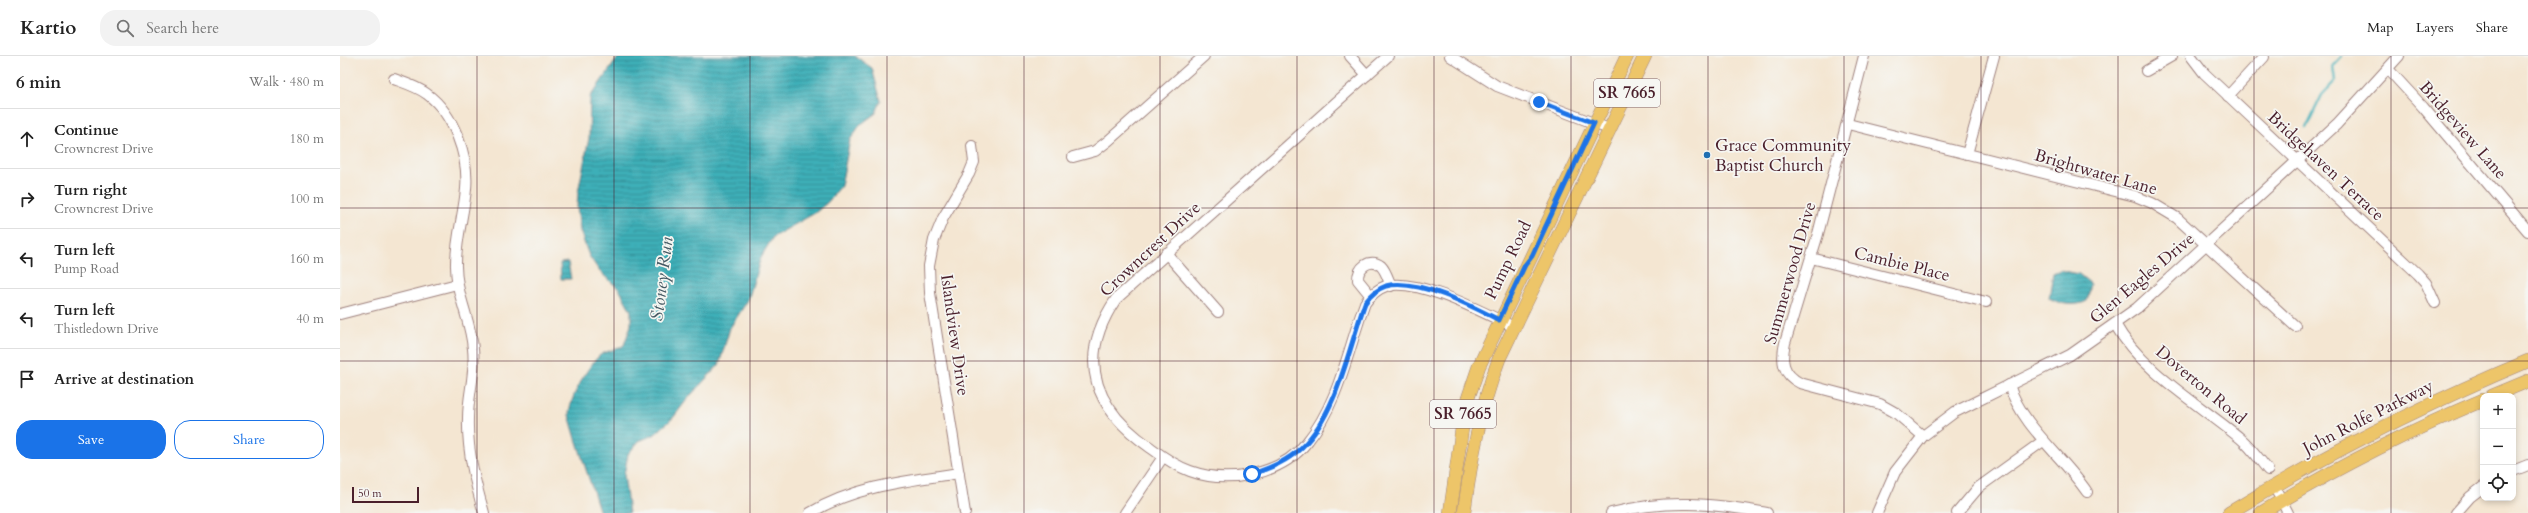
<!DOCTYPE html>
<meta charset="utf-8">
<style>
:root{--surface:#fff;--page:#f2f2f2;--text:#222;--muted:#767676;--line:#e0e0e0;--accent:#1a73e8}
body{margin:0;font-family:Cardo,serif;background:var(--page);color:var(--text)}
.controls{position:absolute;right:12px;bottom:12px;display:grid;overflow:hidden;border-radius:8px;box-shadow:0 2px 6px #0003}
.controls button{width:36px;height:36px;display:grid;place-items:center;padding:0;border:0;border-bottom:1px solid var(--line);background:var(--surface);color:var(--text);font:20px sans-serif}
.scale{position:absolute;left:12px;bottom:10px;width:67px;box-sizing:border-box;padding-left:4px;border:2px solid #4a1f2b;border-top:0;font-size:11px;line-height:14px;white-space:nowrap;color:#4a1f2b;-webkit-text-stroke:3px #f6f6f2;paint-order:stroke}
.stop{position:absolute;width:12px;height:12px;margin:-9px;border:3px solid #1a73e8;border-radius:50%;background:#fff}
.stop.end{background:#1a73e8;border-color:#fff;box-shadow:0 1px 4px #0008}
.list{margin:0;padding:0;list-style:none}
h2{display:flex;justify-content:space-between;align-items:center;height:52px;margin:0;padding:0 16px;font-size:17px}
h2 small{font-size:13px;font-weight:400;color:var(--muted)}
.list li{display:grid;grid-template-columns:26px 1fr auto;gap:12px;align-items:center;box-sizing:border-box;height:60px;padding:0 16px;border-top:1px solid var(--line)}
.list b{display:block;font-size:15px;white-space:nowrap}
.list p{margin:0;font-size:13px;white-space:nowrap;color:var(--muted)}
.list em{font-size:13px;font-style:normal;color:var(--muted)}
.actions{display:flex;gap:8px;padding:12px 16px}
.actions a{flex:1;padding:9px 0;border:1px solid var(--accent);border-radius:16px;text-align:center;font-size:14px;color:var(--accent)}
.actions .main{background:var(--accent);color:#fff}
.icon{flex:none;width:22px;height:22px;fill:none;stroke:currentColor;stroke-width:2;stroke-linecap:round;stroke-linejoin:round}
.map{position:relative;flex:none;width:2188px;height:457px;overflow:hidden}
header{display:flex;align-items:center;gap:24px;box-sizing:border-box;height:56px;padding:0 20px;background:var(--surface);border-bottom:1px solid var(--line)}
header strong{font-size:19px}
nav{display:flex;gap:22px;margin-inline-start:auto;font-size:14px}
.search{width:280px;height:36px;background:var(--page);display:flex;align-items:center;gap:10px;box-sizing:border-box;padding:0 14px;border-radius:16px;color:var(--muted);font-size:15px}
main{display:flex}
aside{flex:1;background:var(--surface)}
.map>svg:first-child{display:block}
.water{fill:url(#water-rules);stroke:#446772}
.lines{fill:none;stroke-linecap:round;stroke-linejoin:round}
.stream{stroke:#3eafb8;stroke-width:2.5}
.minor-casing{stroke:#9f827e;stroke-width:12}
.major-casing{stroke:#9f827e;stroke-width:14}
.minor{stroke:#fff;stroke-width:10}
.major{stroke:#edc569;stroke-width:13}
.route{stroke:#1a73e8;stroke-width:5}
.grid{fill:none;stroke:#4a1f2b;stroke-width:1;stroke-opacity:0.55}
.poi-dot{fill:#1f6fb2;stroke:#f6f6f2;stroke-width:1.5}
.labels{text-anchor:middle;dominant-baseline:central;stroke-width:3.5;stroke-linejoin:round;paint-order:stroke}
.shield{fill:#f6f6f2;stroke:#7e6067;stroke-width:1}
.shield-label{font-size:16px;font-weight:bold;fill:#4a1f2b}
.street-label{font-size:17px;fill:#4a1f2b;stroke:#f6f6f2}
.poi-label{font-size:17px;fill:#4a1f2b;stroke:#f6f6f2;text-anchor:start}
.water-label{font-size:18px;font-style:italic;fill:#455963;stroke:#f6f6f2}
</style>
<header>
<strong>Kartio</strong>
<div class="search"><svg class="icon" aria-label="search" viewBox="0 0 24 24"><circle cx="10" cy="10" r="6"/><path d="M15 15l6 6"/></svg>Search here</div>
<nav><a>Map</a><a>Layers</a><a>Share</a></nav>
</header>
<main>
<aside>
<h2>6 min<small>Walk · 480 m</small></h2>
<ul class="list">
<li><svg class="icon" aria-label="ahead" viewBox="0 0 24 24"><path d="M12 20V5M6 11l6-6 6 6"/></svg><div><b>Continue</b><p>Crowncrest Drive</p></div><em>180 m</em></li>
<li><svg class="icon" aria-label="right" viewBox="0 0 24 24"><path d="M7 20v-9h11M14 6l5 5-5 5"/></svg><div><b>Turn right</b><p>Crowncrest Drive</p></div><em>100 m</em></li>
<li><svg class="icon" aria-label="left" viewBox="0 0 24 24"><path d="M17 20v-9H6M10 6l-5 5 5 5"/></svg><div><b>Turn left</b><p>Pump Road</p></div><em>160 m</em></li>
<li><svg class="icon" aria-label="left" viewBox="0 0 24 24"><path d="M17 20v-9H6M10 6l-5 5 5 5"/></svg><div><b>Turn left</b><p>Thistledown Drive</p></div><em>40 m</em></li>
<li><svg class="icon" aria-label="arrive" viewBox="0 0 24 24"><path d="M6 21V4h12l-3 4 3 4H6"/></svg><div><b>Arrive at destination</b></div></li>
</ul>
<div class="actions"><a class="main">Save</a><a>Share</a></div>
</aside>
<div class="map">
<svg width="2188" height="457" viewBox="0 0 2188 457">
<defs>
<pattern id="water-rules" width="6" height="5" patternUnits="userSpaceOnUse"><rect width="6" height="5" fill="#3eafb8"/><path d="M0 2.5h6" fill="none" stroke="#368e96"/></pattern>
</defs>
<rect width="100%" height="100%" fill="#f6f6f2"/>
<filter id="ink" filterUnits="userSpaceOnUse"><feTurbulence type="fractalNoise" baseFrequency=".025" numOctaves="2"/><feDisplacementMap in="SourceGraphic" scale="8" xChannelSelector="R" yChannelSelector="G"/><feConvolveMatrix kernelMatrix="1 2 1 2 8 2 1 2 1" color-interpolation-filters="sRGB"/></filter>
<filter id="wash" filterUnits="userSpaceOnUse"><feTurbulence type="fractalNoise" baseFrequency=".012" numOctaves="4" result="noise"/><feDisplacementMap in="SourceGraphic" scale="16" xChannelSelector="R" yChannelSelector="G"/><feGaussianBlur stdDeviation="0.9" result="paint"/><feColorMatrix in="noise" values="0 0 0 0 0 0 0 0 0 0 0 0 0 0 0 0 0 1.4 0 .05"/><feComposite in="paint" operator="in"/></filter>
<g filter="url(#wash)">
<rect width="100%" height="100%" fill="#f4e6d2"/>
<g class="water">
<path d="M279,0H515L532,12L541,45L536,57L520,69L510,84L501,130L488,146L475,157L433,181L421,201L408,244L390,272L379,309L349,341L333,362L314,379L299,385L288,398L284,419L289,457H260C250,424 238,392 229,359C229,343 247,311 259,300C266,294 276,295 284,289L291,269V255L279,233L260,216L249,200L240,175L237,151L238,136L249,82L250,41Z"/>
<polygon points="228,206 231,223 221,223 220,207"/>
<path d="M1720,214L1739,218L1751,228L1747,245C1735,251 1722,249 1709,242L1713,217Z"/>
</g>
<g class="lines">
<polyline class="stream" points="1966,72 1982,39 1995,25 1993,10 2002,0"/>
</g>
</g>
<g filter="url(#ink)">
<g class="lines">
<g class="minor-casing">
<g id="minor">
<polyline points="1010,0 1027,19"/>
<path d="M1048,0L776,243C735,304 754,353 811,392C823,401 836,410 850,415C888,429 941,419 967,386C999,347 1008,293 1025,247C1030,240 1037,233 1046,230C1080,222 1144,257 1174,271"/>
<polyline points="1110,0 1157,30 1269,73"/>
<path d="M1524,0L1478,178L1445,287C1441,304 1442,318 1460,327L1540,348L1556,357L1583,380"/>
<polyline points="1851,0 1864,17 2078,218 2086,227 2095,247"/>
<polyline points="2048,13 2083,51 2188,175"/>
<polyline points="1806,15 1832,0"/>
<path d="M54,23C65,27 78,31 87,38C114,58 129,101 126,133C124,157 116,183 116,207C115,237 131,264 133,293C136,317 128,338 128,362C127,395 135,426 144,457"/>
<polyline points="1888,40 1924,1"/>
<polyline points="1508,68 1795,140 1812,147 1837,162 1955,270"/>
<polyline points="1627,98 1654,0"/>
<polyline points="733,101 755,95 768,85 864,0"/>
<polyline points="826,197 878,256"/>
<polyline points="1471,202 1646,246"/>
<path d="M1031,240L1018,224C1017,212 1030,201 1041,210C1046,215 1048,223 1051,230"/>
<polyline points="0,258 117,228"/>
<path d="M1775,268C1801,315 1859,348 1900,382C1911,391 1919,403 1928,414"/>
<path d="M1669,329C1683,372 1722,399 1747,436"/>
<polyline points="2173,415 2188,409"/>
<polyline points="1934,430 1948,457"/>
<path d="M470,457C516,430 566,425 619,417"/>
<polyline points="625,457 590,237 589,210 594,184 603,162 629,118 634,106 632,90"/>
<polyline points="785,457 823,401"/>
<path d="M1271,457C1326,443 1371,447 1427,457"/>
<polyline points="1537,457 1555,416 1583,380 1615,356 1730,299 1797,252 1997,68 2059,0"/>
<polyline points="1617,457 1639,431 1703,385"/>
<polyline points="2116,457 2130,441 2143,431"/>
</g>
</g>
<g class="major-casing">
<g id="major">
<polyline points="2152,340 2188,325"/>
<polyline points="1110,457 1125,351 1139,310 1287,0"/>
<path d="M1124,457C1131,403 1140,353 1159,303L1305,0"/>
<path d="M1889,457C1984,399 2085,348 2188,305"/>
<path d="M1921,457C1992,414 2067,376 2143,344"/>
</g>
</g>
<use href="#minor" class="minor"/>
<use href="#major" class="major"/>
</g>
</g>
<g class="lines" filter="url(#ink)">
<path class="route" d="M912,418C930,412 948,405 962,391C997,358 1009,291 1025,247C1030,240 1037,233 1046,230C1077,222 1132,250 1159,264L1185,209L1192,200L1254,67L1199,46"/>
</g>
<path class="grid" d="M137,0V457M274,0V457M410,0V457M547,0V457M684,0V457M820,0V457M957,0V457M1094,0V457M1231,0V457M1368,0V457M1504,0V457M1641,0V457M1778,0V457M1914,0V457M2051,0V457M0,152H2188M0,305H2188"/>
<circle class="poi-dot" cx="1367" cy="99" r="4"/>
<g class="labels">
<g class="shield">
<rect x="1254" y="23" width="66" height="28" rx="3"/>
<rect x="1090" y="344" width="66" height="28" rx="3"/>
</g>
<g class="shield-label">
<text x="1287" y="37">SR 7665</text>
<text x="1123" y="358">SR 7665</text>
</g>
<g class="street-label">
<text transform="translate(2123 74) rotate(49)">Bridgeview Lane</text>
<text transform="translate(1986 110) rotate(43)">Bridgehaven Terrace</text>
<text transform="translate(1756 116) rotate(16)">Brightwater Lane</text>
<text transform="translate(810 193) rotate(-43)">Crowncrest Drive</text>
<text transform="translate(1168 204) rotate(-64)">Pump Road</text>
<text transform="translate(1562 208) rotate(14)">Cambie Place</text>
<text transform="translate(1450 217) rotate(-74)">Summerwood Drive</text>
<text transform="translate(1802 222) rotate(-40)">Glen Eagles Drive</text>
<text transform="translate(615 279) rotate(82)">Islandview Drive</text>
<text transform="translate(1861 329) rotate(40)">Doverton Road</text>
<text transform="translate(2028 361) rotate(-27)">John Rolfe Parkway</text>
</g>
<g class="poi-label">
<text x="1375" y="89">Grace Community<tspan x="1375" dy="20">Baptist Church</tspan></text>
</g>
<g class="water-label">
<text transform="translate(322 223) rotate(-83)">Stoney Run</text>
</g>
</g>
</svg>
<div class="controls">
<button>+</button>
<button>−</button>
<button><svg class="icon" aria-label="locate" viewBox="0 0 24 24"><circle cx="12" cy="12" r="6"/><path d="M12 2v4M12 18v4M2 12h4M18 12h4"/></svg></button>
</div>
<div class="scale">50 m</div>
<div class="stop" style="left:912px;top:418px"></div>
<div class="stop end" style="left:1199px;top:46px"></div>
</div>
</main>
